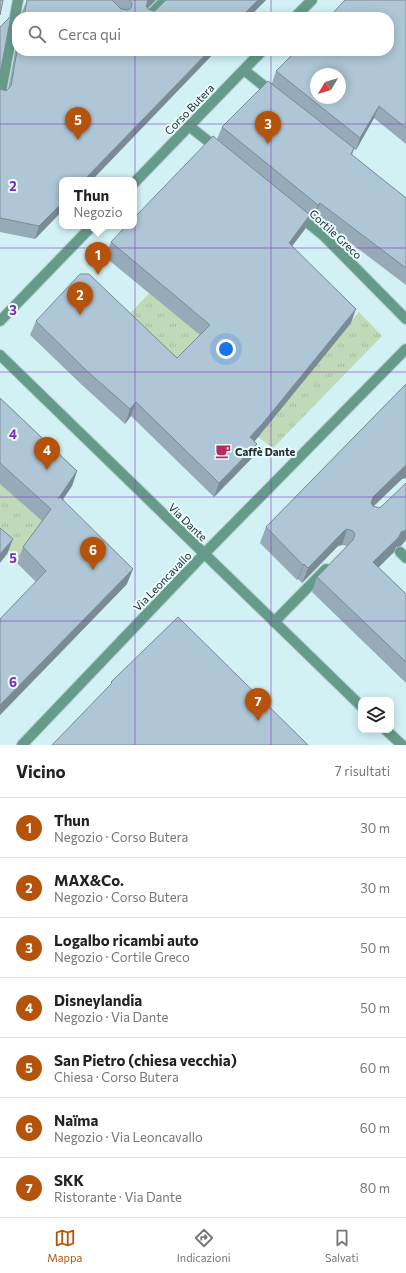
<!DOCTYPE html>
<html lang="it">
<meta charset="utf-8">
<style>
:root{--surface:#fff;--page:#f2f2f2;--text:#222;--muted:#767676;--line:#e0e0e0;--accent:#b45309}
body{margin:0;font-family:Commissioner,sans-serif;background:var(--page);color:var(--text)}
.controls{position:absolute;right:12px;bottom:12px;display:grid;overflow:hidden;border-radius:8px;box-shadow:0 2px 10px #0003}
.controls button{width:36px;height:36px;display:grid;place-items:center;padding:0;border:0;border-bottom:1px solid var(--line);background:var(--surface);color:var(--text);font:20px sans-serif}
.compass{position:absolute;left:310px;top:68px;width:36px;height:36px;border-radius:50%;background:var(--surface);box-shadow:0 2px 10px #0003;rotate:232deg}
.you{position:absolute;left:226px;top:349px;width:14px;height:14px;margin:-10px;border:3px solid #fff;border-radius:50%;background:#1a73e8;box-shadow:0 0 0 6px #1a73e833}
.badge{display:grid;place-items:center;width:26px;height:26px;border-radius:50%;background:var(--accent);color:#fff;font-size:13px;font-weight:700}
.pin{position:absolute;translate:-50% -33px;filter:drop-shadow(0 1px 2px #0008)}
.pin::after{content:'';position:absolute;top:21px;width:14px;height:12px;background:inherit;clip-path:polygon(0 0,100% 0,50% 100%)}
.popup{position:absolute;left:59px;top:177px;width:78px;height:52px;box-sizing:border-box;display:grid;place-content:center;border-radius:8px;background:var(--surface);filter:drop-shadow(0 1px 3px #0005);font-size:13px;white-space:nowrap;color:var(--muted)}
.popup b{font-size:15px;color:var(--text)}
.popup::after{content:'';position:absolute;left:50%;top:100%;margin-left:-8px;border:8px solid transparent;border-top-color:var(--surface)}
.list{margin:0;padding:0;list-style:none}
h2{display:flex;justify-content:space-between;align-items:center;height:52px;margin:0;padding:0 16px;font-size:17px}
h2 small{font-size:13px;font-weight:400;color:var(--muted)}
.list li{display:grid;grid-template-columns:26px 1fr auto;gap:12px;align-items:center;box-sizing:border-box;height:60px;padding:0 16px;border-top:1px solid var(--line)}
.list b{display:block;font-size:15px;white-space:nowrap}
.list p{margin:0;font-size:13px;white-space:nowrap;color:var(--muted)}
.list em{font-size:13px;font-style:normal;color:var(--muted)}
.icon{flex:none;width:22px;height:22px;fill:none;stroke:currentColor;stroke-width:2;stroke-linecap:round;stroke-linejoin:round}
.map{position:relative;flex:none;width:406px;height:745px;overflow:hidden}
.search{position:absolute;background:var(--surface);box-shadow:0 2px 10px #0003;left:12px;right:12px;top:12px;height:44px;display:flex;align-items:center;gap:10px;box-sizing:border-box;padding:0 14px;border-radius:16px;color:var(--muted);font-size:15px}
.sheet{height:472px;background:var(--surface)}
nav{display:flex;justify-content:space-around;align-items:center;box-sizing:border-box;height:56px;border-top:1px solid var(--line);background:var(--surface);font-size:11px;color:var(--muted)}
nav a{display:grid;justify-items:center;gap:2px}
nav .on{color:var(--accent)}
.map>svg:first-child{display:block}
.grass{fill:url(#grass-tufts)}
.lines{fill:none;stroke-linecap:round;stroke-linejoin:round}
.minor-casing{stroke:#b1ced0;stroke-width:12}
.minor{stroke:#679b89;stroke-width:10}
.wall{fill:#96aab7}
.shaded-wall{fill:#7a8b95}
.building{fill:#aec6d5;stroke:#7a8b95;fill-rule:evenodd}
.grid{fill:none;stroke:#7b2cbf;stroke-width:1;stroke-opacity:0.55}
.labels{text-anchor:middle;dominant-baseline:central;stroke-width:4;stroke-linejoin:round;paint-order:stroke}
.street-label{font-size:11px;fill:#212d2e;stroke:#e9fcfd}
.poi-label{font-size:11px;font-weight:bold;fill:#212d2e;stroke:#e9fcfd;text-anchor:start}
.grid-label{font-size:13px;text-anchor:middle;font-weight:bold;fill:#7b2cbf;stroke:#e9fcfd;stroke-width:4;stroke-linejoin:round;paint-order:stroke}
</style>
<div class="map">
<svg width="406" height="745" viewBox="0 0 406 745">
<defs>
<pattern id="grass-tufts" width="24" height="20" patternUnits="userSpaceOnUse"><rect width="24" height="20" fill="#c0d9b9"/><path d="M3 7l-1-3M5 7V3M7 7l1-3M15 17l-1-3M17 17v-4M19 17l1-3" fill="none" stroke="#a5bb9f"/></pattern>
</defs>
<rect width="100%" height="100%" fill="#d1f1f4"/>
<g class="grass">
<polygon points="155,287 244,301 173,372 121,323"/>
<polygon points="359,312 382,336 273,448 258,437"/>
<polygon points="0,484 45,524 17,563 0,548"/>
</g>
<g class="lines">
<g class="minor-casing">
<g id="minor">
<polyline points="148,17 165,0"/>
<polyline points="295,17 312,0"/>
<polyline points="244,70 274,94"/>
<polyline points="0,97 18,0"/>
<polyline points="189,126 218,149"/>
<polyline points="134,183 262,51"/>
<polyline points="297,214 323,235 406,319"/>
<polyline points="0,321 92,226"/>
<polyline points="0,355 361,706"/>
<polyline points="400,552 406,558"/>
<polyline points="274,622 326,569"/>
<polyline points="386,730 402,745"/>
<polyline points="22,745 204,554 406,349"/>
</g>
</g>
<use href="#minor" class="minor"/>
</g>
<g class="wall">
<polygon points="27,0 156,0 148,8 148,9 154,11 157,9 166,0 266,0 249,17 21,17 22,12"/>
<polygon points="406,0 406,144 374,118 356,150 354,149 352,155 406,198 406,285 315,216 313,218 310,216 305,229 292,246 351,323 255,441 252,458 214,497 131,416 125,424 82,385 30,335 36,321 177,358 200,335 105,257 111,242 217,139 222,127 272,83 276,71"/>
<polygon points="17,41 17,51 216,51 92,180 62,180 62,211 35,239 0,232 0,89 6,91 8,89"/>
<polygon points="406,384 406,478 402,479 373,507 401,546 396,547 394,552 378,567 406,594 406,683 312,592 317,577 347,546 342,545 338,546 302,583 298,579 297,580 260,543 266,527"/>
<polygon points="0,398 77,471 72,486 63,499 127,584 0,715 0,619 36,582 17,563 23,547 42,521 0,484"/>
</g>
<g class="shaded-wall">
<polygon points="148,0 156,0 143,13"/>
<polygon points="258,0 266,0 249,17 241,17"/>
<polygon points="209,51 216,51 92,180 84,180"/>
<polygon points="379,106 374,118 356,150 360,138"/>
<polygon points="62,203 62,211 35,239 39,226"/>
<polygon points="320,203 315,216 313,218 318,205"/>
<polygon points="310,215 305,229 284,257 289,243"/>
<polygon points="356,309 351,323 258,437 245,451 250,437"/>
<polygon points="136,402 131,416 125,424 130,409"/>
<polygon points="257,444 252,458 214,497 219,483"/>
<polygon points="406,465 406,478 402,479 367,512 373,497"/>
<polygon points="77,471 72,486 53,514 58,499"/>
<polygon points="347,529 342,545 338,546 302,583 308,568 344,531"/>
<polygon points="406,530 406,540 401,546 396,547 394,552 368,578 373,562 401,532"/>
<polygon points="13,539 7,554 0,563 0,554"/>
<polygon points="304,564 298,579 297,580 303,565"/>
<polygon points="133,569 127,584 0,715 0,705"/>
</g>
<g class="building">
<polygon points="0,0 3,0 0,15"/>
<polygon points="27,0 112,0 121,9 128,10 131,8 132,3 129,0 148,0 146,6 148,9 154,11 157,9 166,0 258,0 241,17 24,17"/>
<path d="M345,0H406V128L379,106L360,138L276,71L296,51H389V17H329ZM316,74H340V98H316Z"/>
<polygon points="11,16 0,74 0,27"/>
<polygon points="17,51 209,51 84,180 62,180 62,203 39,226 0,218 0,89 6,91 11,86"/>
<polygon points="268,81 354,148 351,154 406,198 406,268 320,203 318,205 222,127"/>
<polygon points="213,136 310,215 289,243 356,309 263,423 250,437 257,444 219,483 136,402 130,409 87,371 36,321 80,274 89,274 177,358 210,325 111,242 126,226 134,226 134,218"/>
<polygon points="406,384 406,465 373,497 371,503 373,506 379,508 382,506 406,483 406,530 401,532 399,537 373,562 406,594 406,662 317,577 353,540 355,534 353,531 347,529 344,531 308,568 304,564 303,565 266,527"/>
<polygon points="0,398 77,471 58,499 60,497 133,569 0,705 0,619 46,571 23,547 51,509 0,463"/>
<polygon points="0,528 13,539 0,554"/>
<polygon points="178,617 308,745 52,745 112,683 111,682"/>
</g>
<path class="grid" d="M135,0V17M271,0V17M135,51V745M271,51V745M0,124H406M0,248H406M0,372H406M0,497H406M0,621H406"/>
<defs>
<g id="cafe-bare" transform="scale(1.2)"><path d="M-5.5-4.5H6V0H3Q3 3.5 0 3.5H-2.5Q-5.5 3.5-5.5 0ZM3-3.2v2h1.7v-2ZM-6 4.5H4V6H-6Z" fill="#b82a5d" stroke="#e9fcfd" stroke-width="2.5" paint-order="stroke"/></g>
</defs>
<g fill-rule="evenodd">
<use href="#cafe-bare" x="223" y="451"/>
</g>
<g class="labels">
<g class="street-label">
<text transform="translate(189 109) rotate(-46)">Corso Butera</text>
<text transform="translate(336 234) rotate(43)">Cortile Greco</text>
<text transform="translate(188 522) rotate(44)">Via Dante</text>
<text transform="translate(162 581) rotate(-46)">Via Leoncavallo</text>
</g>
<g class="poi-label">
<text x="235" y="451">Caffè Dante</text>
</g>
</g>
<g class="grid-label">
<text x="13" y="191">2</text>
<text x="13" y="315">3</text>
<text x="13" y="439">4</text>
<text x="13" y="563">5</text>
<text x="13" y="687">6</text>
</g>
</svg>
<div class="controls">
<button><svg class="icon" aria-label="layers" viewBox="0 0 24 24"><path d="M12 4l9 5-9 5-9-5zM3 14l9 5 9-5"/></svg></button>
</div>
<svg class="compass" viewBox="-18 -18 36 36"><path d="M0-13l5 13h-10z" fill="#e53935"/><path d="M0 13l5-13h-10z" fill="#767676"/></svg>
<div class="you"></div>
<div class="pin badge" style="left:98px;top:275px">1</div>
<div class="popup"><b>Thun</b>Negozio</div>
<div class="pin badge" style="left:80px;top:315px">2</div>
<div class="pin badge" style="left:268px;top:144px">3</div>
<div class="pin badge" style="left:47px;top:470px">4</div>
<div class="pin badge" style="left:78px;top:140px">5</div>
<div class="pin badge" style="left:93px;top:570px">6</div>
<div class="pin badge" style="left:258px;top:721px">7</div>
<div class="search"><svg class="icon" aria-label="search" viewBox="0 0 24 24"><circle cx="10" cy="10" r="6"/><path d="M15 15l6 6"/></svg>Cerca qui</div>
</div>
<section class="sheet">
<h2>Vicino<small>7 risultati</small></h2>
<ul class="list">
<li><span class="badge">1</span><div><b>Thun</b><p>Negozio · Corso Butera</p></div><em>30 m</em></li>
<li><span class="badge">2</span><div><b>MAX&amp;Co.</b><p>Negozio · Corso Butera</p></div><em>30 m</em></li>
<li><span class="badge">3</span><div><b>Logalbo ricambi auto</b><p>Negozio · Cortile Greco</p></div><em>50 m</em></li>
<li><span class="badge">4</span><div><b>Disneylandia</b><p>Negozio · Via Dante</p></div><em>50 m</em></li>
<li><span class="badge">5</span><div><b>San Pietro (chiesa vecchia)</b><p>Chiesa · Corso Butera</p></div><em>60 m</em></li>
<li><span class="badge">6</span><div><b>Naïma</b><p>Negozio · Via Leoncavallo</p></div><em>60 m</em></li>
<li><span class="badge">7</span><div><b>SKK</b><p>Ristorante · Via Dante</p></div><em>80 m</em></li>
</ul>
</section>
<nav>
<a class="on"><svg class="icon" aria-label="map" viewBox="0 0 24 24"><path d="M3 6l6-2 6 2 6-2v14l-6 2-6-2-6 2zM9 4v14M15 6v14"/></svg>Mappa</a>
<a><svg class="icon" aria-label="directions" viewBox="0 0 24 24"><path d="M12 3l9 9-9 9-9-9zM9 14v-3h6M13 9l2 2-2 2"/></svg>Indicazioni</a>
<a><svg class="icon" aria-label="saved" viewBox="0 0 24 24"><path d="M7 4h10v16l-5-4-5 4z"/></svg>Salvati</a>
</nav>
